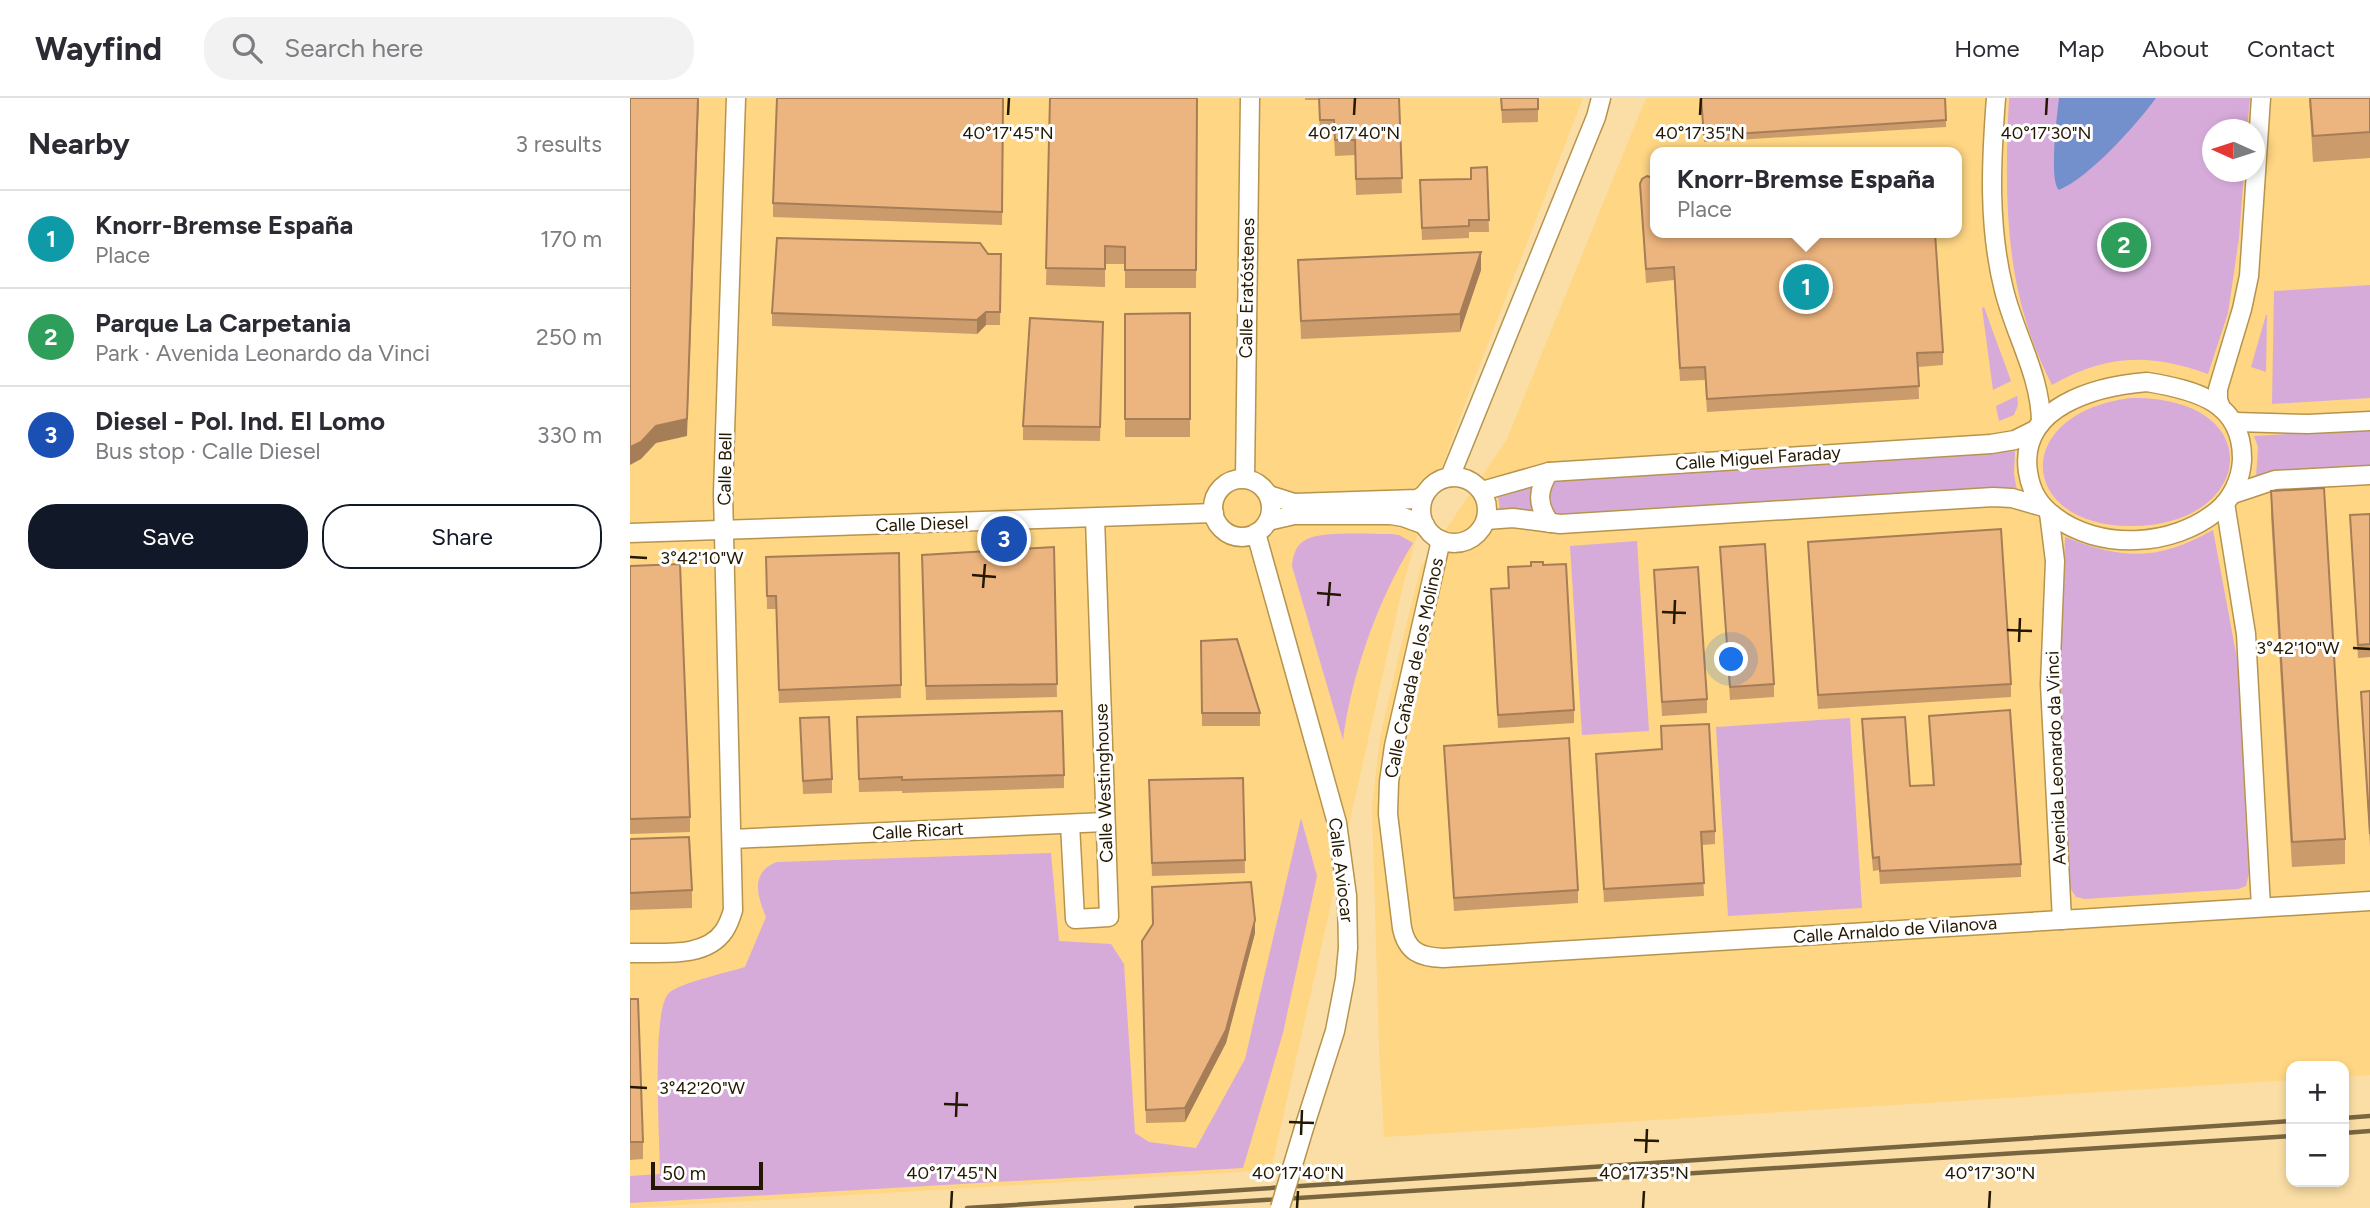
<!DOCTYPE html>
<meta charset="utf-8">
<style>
:root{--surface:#fff;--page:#f2f2f3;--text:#2b2b33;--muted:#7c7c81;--line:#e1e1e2;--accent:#111827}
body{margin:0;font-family:Figtree,sans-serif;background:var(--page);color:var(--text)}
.controls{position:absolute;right:21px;bottom:21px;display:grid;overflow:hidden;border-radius:14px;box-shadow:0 4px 10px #0003}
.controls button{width:63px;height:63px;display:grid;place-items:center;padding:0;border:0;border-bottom:2px solid var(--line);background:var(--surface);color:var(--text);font:35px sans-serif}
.compass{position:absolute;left:1572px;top:21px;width:63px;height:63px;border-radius:50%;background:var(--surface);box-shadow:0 4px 10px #0003;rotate:273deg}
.scale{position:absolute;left:21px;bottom:18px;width:112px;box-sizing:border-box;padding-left:7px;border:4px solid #251800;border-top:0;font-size:19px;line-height:24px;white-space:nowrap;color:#251800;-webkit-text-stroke:5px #fff;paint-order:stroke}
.you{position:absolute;left:1102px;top:562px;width:24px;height:24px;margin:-18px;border:5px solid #fff;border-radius:50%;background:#1a73e8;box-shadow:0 0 0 10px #1a73e833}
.badge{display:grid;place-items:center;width:46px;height:46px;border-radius:50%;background:var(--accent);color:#fff;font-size:23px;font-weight:700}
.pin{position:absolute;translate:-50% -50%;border:4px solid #fff;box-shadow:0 2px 7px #0006}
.popup{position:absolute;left:1020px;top:49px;width:312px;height:91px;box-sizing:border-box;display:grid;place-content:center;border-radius:14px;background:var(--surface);filter:drop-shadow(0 2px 5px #0005);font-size:23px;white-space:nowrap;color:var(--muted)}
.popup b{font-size:26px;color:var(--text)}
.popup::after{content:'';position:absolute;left:50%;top:100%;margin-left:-14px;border:14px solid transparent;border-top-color:var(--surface)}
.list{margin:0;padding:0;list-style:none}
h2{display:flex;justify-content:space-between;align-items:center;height:91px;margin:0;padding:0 28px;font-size:30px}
h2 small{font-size:23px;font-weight:400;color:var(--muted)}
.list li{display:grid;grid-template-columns:46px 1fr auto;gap:21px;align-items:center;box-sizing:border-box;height:98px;padding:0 28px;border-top:2px solid var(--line)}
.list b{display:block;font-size:26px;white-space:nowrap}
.list p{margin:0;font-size:23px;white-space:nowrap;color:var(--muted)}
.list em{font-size:23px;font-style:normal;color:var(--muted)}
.actions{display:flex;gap:14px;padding:21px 28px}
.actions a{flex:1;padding:16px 0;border:2px solid var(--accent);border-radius:28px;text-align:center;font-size:24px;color:var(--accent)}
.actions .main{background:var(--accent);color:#fff}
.icon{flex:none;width:38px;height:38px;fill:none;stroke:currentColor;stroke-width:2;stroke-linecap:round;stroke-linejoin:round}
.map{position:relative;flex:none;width:1740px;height:1110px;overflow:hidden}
header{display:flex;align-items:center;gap:42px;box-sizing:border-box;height:98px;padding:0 35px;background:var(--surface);border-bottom:2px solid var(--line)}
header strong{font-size:33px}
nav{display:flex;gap:38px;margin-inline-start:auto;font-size:24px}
.search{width:490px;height:63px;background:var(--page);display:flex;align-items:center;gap:18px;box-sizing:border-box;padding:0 24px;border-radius:28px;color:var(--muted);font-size:26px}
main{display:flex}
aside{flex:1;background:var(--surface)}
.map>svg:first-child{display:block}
.built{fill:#fed684;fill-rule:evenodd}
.green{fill:#d6abd9}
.water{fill:#7390cc}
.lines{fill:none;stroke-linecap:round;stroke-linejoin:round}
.minor-casing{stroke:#b7944c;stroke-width:21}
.minor{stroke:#fff;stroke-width:18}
.rail{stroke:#796641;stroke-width:4.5}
.minor-bridge-casing{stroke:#b7944c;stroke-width:21;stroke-linecap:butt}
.minor-bridge{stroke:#fff;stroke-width:18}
.wall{fill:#cb9b6c}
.shaded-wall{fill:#a57e58}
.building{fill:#ecb47e;stroke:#a57e58;stroke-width:2}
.ticks{fill:none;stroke:#251800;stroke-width:2.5}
.labels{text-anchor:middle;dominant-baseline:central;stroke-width:6;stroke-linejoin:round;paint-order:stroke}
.street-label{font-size:18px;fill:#251800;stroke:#fff}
.ticks-label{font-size:18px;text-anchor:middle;fill:#251800;stroke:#fff;stroke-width:6;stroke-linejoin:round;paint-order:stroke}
</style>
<header>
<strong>Wayfind</strong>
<div class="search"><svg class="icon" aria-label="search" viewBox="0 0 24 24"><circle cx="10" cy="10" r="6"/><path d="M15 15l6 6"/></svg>Search here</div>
<nav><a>Home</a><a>Map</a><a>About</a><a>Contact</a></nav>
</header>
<main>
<aside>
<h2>Nearby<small>3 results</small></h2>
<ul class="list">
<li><span class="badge" style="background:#0f9aa8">1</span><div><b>Knorr-Bremse España</b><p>Place</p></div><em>170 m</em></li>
<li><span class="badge" style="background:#2e9e5b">2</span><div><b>Parque La Carpetania</b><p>Park · Avenida Leonardo da Vinci</p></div><em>250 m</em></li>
<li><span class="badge" style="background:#1a4fb4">3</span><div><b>Diesel - Pol. Ind. El Lomo</b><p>Bus stop · Calle Diesel</p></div><em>330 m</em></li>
</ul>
<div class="actions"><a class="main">Save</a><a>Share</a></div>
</aside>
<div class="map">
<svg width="1740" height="1110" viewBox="0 0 1740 1110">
<rect width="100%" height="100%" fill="#fbdea5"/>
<g class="built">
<polygon points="0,0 953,0 834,308 784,447 771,496 641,1072 0,1110"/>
<path d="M1016,0H1740V977L1714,979V968H1661V982L754,1039L749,950L742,708L750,639L771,548L791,468L877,341ZM1582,32H1624V74H1582ZM1026,54H1326V135H1026Z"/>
</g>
<g class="green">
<path d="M1379,0H1620L1617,31L1582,32V74H1614L1609,140L1598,215L1578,276C1520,255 1476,256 1422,287C1374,195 1374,101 1379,0Z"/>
<polygon points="1740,187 1740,300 1642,306 1644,193"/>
<polygon points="1354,209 1381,283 1363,292 1352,210"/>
<polygon points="1636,217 1637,217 1636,274 1621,269"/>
<polygon points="1387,298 1388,307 1384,317 1369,323 1366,308"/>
<path d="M1500,300C1641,298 1625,428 1502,428C1388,429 1379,316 1500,300Z"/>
<polygon points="1740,331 1740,368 1645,374 1626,379 1628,349 1624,338"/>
<path d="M1385,352L1384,376L1387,393L934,419L922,416C917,405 916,398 921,386L929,383L1346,356Z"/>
<polygon points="904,386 907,418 870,413 868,398"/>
<path d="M1583,432L1608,566L1618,758L1619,775L1616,788L1608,791L1455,801L1446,799L1440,790L1430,578L1435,439C1493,462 1528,463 1583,432Z"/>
<path d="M761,436L769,437L783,445C748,501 721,578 713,642L662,468C663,457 666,446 677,441C694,433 741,436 761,436Z"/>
<polygon points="1007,443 1019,633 952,637 940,448"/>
<polygon points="1220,620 1232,810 1098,818 1086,629"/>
<path d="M671,720L687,778L653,935L613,1070L0,1105V1078L30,1076C30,1046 21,911 39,895C49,885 99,874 115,869L136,819C127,798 120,774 147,764L421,755L429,843L481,846L494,866L505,1035L519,1044L566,1050L615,961Z"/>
</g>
<path class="water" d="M1429,0H1526C1506,27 1460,79 1429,92C1419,82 1427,17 1429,0Z"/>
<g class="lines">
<g class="minor-casing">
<g id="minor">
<path d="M1366,0C1361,64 1358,129 1374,192C1385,237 1411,278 1411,325"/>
<path d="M1517,284C1566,292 1613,304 1612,362C1611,381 1602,401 1587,413C1543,449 1469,453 1424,418C1409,407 1401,394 1398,374C1388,308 1467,288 1517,284Z"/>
<polyline points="1591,310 1588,302 1588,291 1612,211 1619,178 1631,0"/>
<polyline points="1605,324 1678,326 1740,323"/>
<path d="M919,374C907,393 907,407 920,425"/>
<circle cx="824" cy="412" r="33"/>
<polyline points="820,379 966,19 971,0"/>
<polyline points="615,380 620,0"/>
<circle cx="612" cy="410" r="29"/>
<polyline points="852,393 919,374 1361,346 1385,342 1405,332"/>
<polyline points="1603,396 1645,382 1740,377"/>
<polyline points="639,397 664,405 787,401 794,397"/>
<polyline points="1595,405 1616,536 1631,809"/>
<polyline points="1419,415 1425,463 1420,586 1432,822"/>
<polyline points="856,422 883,420 930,426 1363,399 1382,400 1410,408"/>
<polyline points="638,423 664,417 761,417 773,419 795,427"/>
<polyline points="0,435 584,415"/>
<polyline points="626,435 707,725 717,798 718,850 715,881 705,933 674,1030"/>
<path d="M811,442L764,648L759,684L758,716L772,830C777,854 790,859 813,860L1740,803"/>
<polyline points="440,726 445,821 479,819 465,420"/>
<polyline points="102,741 475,724"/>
<path d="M0,855C30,854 75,861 94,833C98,827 101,819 103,812L93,395L106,0"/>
</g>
</g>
<use href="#minor" class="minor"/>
<g class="rail">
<polyline points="1714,1020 1740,1018"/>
<polyline points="1714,1035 1740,1033"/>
<polyline points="337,1110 1661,1023"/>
<polyline points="506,1110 1661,1038"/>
</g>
<g class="minor-bridge-casing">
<polyline id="minor-bridge" points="650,1110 674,1030"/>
</g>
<use href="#minor-bridge" class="minor-bridge"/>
</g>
<g class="wall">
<polygon points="374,0 372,127 143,119 143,105"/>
<polygon points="420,0 567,0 566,190 495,190 495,166 475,166 475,189 416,187"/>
<polygon points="675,0 769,0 772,95 726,97 725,57 705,58 704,37 690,38 689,2 675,2"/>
<polygon points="871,0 908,0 908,24 872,25"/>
<polygon points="1071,0 1316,22 1316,29 1074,44"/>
<polygon points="1679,0 1740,0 1740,60 1683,64"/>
<polygon points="857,69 859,134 839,134 839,140 792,142 790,94 841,81"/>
<polygon points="1010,86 1026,135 1313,254 1313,267 1288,269 1289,301 1077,314 1075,282 1050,283 1044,182 1016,185"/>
<polygon points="358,156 371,156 370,227 356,227 347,236 142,228 142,215"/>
<polygon points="668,162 851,172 830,234 671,241"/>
<polygon points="560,215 560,339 495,339 495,216"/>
<polygon points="473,237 470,343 393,342 393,328"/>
<polygon points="1641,393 1715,741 1715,766 1662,769 1641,418"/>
<polygon points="1740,416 1740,559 1728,560 1720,417"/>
<polygon points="1178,444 1381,586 1381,599 1188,611"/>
<polygon points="424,449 427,599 296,602 292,470"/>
<polygon points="1090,449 1144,586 1144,599 1100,602"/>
<polygon points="269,455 271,600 149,605 146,511 137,511 136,459"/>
<polygon points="0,468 60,719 60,734 0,736"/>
<polygon points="878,469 944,612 944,625 868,630 861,491 879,490"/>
<polygon points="1024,472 1077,601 1077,615 1032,618"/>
<polygon points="571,543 630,615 630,628 572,628"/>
<polygon points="1740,593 1740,749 1731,594"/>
<polygon points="1299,618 1391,766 1391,779 1250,786 1249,772 1243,773 1232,635 1232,621 1280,688 1303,687"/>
<polygon points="227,619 434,677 434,690 272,695 272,693 229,694"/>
<polygon points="170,620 202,681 202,695 173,696"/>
<polygon points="1031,628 1085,733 1085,746 1072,747 1074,798 974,804 966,656 1032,651"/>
<polygon points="814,648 948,792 948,805 824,813"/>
<polygon points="613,680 615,775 522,778 519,696"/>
<polygon points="0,741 62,792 62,810 0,812"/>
<polygon points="625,835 596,945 555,1024 516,1025 512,843"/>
<polygon points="0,901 13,1044 13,1061 0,1062"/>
</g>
<g class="shaded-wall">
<polygon points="69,0 57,338 26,345 11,361 0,367 0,349"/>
<polygon points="851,154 851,172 830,234 830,216"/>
<polygon points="356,214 356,227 347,236 347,222"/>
<polygon points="625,822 625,835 596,945 555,1024 555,1010"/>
</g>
<g class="building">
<polygon points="0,0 68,0 57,321 26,328 11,344 0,349"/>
<polygon points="147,0 373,0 372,114 143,105"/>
<polygon points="420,0 567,0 566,172 495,172 495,149 475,148 475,171 416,170"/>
<polygon points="689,0 769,0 772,80 726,81 725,42 705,42 704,22 690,22"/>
<polygon points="871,0 908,0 908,11 872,12"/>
<polygon points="1071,0 1315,0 1316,22 1074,38"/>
<polygon points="1680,0 1740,0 1740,34 1683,38"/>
<polygon points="857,69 859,122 839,122 839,128 792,130 790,82 841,81 841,70"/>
<polygon points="1017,78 1026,81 1026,135 1305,135 1313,254 1287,255 1289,288 1077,301 1075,269 1050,270 1044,169 1016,171 1010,86 1012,81"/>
<polygon points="147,140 350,145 358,156 371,156 370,214 356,214 347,222 142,215"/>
<polygon points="851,154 830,216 671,223 668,162"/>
<polygon points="560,215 560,321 495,321 495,216"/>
<polygon points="400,220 473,224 470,329 393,328"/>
<polygon points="1694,390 1715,741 1662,744 1641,393"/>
<polygon points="1740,416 1740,546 1728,547 1720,417"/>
<polygon points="1371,431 1381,586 1188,597 1178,444"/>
<polygon points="1135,446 1144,586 1100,589 1090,449"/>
<polygon points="424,449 427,586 296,588 292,457"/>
<polygon points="269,455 271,587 149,592 146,498 137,498 136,459"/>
<polygon points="901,464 913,464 913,467 936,466 944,612 868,617 861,491 879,490 878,469 901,468"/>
<polygon points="50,466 60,719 0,721 0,468"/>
<polygon points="1068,469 1077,601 1032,604 1024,472"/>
<polygon points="607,541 630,615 572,615 571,543"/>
<polygon points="1740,593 1740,736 1731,594"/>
<polygon points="1380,612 1391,766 1250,773 1249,759 1243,760 1232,621 1275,619 1280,688 1304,687 1299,618"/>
<polygon points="432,613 434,677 272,682 272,679 229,681 227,619"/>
<polygon points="199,619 202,681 173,683 170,620"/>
<polygon points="1079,626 1085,733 1071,734 1074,785 974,791 966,656 1032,651 1031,628"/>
<polygon points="939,640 948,792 824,800 814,648"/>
<polygon points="613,680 615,762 522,765 519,682"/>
<polygon points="59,739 62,792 0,795 0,741"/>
<polygon points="621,784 625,822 596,932 555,1010 516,1012 512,843 523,826 522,789"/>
<polygon points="0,901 8,901 13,1044 0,1044"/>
</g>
<path class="ticks" d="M378,17L379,0M724,17L725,0M1070,17L1071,0M1416,17L1417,0M0,459L17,460M342,477L366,479M353,490L355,466M687,495L711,497M698,508L700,484M1032,514L1056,515M1044,526L1045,502M1377,532L1402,533M1389,544L1390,520M1723,550L1740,551M0,989L17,990M314,1006L338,1007M326,1019L327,994M659,1024L684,1025M671,1037L672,1012M1004,1042L1029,1043M1016,1055L1017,1031M321,1110L322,1093M667,1110L668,1093M1013,1110L1014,1093M1359,1110L1360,1093"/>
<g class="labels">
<g class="street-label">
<text transform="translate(617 190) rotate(-89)">Calle Eratóstenes</text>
<text transform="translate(1128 360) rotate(-4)">Calle Miguel Faraday</text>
<text transform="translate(95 371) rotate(-89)">Calle Bell</text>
<text transform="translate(292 426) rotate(-2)">Calle Diesel</text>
<text transform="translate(784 570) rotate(-78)">Calle Cañada de los Molinos</text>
<text transform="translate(1426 660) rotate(-92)">Avenida Leonardo da Vinci</text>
<text transform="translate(474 685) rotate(-92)">Calle Westinghouse</text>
<text transform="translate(288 733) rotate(-3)">Calle Ricart</text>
<text transform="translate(711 772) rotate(83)">Calle Aviocar</text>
<text transform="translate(1265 832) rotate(-4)">Calle Arnaldo de Vilanova</text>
</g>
</g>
<g class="ticks-label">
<text x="378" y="41">40°17'45"N</text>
<text x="724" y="41">40°17'40"N</text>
<text x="1070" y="41">40°17'35"N</text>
<text x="1416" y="41">40°17'30"N</text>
<text x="72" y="466">3°42'10"W</text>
<text x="1668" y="556">3°42'10"W</text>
<text x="72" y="996">3°42'20"W</text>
<text x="322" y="1081">40°17'45"N</text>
<text x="668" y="1081">40°17'40"N</text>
<text x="1014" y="1081">40°17'35"N</text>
<text x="1360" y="1081">40°17'30"N</text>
</g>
</svg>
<div class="controls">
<button>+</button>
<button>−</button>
</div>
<svg class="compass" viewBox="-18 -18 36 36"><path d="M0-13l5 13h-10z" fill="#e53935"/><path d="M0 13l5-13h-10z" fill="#7c7c81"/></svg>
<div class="scale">50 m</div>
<div class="you"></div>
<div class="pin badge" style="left:1176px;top:189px;background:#0f9aa8">1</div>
<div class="popup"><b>Knorr-Bremse España</b>Place</div>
<div class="pin badge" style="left:1494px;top:147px;background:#2e9e5b">2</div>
<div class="pin badge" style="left:374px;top:441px;background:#1a4fb4">3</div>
</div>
</main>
